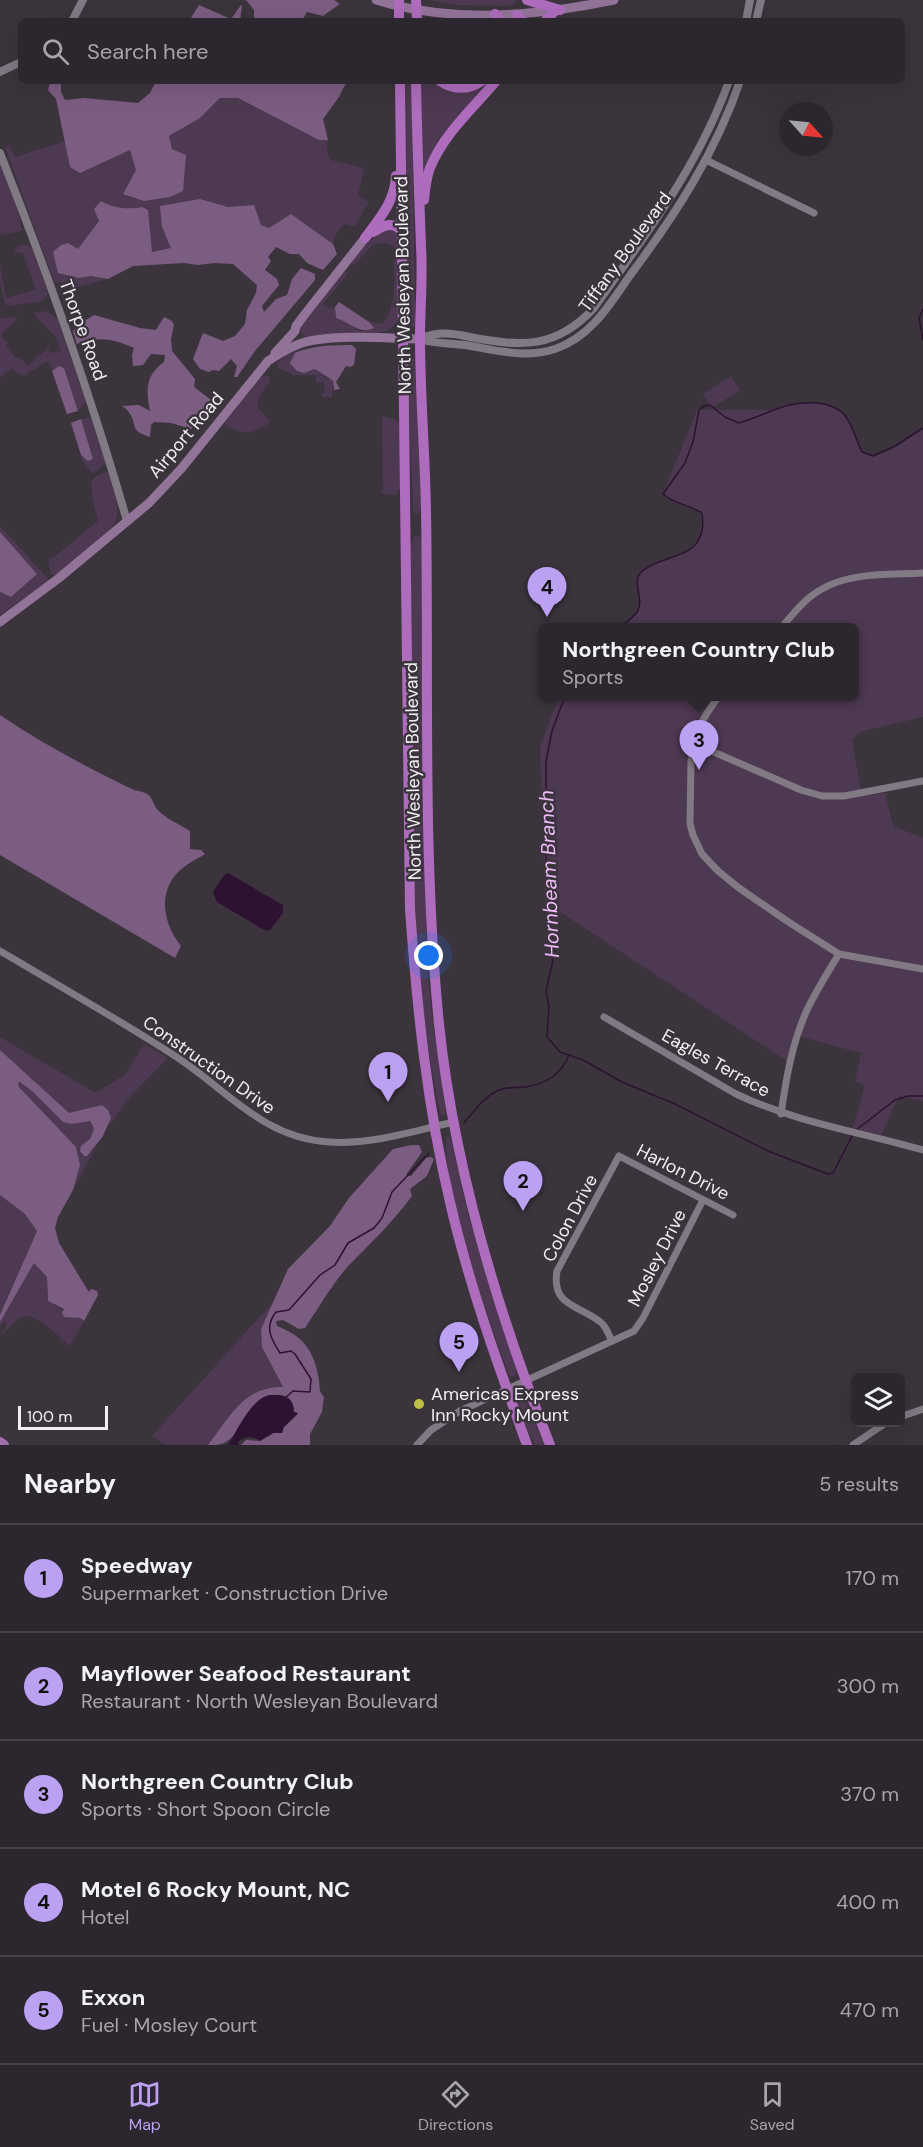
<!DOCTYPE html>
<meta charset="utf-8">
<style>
:root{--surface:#2c272e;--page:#342f36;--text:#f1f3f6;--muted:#a6a5aa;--line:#48444a;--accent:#bca0f2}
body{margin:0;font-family:"DM Sans",sans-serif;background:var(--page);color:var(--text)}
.controls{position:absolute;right:18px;bottom:18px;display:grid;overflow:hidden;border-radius:9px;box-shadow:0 6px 24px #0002}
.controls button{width:54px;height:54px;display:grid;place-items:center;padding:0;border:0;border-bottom:2px solid var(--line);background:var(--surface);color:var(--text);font:30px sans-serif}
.compass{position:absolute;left:779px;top:102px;width:54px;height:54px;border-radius:50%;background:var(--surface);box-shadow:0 6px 24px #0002;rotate:117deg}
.scale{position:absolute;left:18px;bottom:15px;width:90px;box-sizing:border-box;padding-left:6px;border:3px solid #f3eef4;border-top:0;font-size:16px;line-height:21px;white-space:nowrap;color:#f3eef4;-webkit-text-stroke:4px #3b343d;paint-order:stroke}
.you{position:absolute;left:429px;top:956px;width:21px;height:21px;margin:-15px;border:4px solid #fff;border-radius:50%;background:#1a73e8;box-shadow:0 0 0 9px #1a73e833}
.badge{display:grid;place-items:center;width:39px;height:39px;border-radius:50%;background:var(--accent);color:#111;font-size:20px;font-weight:700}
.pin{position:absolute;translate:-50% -50px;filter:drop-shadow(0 2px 3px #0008)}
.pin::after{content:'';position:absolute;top:32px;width:21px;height:18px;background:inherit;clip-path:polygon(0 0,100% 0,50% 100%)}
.popup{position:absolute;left:538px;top:623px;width:321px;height:78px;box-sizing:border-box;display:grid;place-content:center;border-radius:9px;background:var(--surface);filter:drop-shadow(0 2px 4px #0005);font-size:20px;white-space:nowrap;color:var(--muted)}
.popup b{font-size:22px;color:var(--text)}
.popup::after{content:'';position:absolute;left:50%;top:100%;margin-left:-12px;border:12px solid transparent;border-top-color:var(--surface)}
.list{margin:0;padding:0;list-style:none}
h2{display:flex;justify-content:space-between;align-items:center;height:78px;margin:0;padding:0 24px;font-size:26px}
h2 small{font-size:20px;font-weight:400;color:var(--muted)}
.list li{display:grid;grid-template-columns:39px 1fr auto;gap:18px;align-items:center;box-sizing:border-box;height:108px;padding:0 24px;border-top:2px solid var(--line)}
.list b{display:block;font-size:22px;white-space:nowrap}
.list p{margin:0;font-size:20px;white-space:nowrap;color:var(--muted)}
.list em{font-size:20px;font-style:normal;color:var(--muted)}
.icon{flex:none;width:33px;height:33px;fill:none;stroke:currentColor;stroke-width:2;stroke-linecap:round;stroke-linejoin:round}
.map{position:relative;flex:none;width:923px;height:1445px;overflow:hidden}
.search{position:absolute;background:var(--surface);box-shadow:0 6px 24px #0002;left:18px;right:18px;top:18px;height:66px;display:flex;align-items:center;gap:15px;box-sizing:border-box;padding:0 21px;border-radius:9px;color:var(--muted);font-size:22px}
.sheet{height:618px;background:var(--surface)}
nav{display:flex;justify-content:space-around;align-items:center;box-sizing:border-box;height:84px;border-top:2px solid var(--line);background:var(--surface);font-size:16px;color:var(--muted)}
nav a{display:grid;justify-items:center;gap:3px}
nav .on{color:var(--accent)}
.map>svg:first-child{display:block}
.green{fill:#4d3951}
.forest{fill:#7c5d82}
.water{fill:#2d1232}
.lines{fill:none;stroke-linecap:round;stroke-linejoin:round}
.stream{stroke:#2d1232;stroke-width:1.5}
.minor{stroke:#817983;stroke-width:7}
.tertiary{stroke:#817983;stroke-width:8}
.secondary{stroke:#927498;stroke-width:9}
.primary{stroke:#a36fae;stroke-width:10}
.trunk{stroke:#ae6cbc;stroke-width:10}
.poi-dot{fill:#bcbf43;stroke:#3b343d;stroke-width:2}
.labels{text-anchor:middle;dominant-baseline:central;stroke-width:5;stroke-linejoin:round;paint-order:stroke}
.street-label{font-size:18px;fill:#f3eef4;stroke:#3b343d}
.poi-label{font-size:18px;fill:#f3eef4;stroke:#3b343d;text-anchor:start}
.water-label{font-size:20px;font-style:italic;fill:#eebcf8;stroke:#3b343d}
</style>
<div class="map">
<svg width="923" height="1445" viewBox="0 0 923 1445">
<rect width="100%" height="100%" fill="#3b343d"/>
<g class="green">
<polygon points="430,0 516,0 515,3 508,6 455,5"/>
<polygon points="406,81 412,81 415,316 415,326 412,328 411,327 407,232"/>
<polygon points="420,81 433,81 444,89 478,88 482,92 424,171 422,149"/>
<path d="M221,98H238L319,140H328L327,152L331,160L364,168L358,195L369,202L354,227L344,224L336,234L333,244L291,214L269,228L261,225L254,205L228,207L200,200L162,227L172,248L152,252L142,207C128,210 113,208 101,201L99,220L78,250L79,278L91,276L108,279L79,287L54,281L5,147L9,145L15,157L65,141L70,167L130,150L137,170L172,149L169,136L200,118Z"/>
<polygon points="0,163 17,207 22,231 0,235"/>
<path d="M390,229L399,235L398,318L396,324L387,331L372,334L331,333L306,337L301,333L299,329L300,326L343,272H349L323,304L329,309L335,307L336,318L346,321L360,331L373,327L369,322L382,324C399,305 393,271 394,246L387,243L374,244L353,266L352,264C359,247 374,236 390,229Z"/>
<polygon points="21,245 28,245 33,250 48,293 43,301 8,306 5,304 0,283 0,266 6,298 36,290 23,253 15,252 14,250"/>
<polygon points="45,311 52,314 58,320 86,402 78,411 64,368 59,366 52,371 51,364 47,361 24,376 20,375 12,368 0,378 0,318 16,317 17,320 2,333 2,337 8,343 6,346 16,358 19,357 28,366 50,346 48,353 61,351 56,338 33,313"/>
<path d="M304,349L295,353L314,369L321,372L325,377L333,381L332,397H322V394L325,393L324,382H316L315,375H294L278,368L277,363C285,355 293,352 304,349Z"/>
<polygon points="410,353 412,353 414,358 423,503 421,510 417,515 414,513 413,508 408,379"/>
<path d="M262,376H269L270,382C264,389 253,401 260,410C263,414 267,416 270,422C253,435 245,435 226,426L225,423L227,419Z"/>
<polygon points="731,376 740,390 712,408 703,394"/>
<path d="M798,403C844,402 845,413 862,452C880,464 908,438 923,428V717L867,730L859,733L852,740L862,796L885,793L893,826L923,838V1101L899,1096L881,1135L853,1128L865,1085L855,1082L861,1053L795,1035L787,1061L545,902L540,747L559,697L855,696V628L619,627C624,623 633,618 637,612C646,599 628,579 645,569C670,552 709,558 702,513C690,505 673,504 663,494L697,410H770Z"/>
<polygon points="382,416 396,420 400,426 401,487 396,495 387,495 379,491 383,490"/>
<polygon points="88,418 92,419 106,463 93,473 82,460 81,455 88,461 93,459 81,419"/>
<path d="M106,472L109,474C115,499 126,515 105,535L56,576C48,573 51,569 48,562L98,521L92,497L91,481L96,476Z"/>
<polygon points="0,526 48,579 46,583 0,615 0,592 11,597 37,574 0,532"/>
<polygon points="415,536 420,537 422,542 427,923 425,940 422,945 417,941 415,924 410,557 411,544"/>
<polygon points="422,963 425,964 427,970 434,1031 446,1092 445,1114 442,1116 440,1113 425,1032 419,972"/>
<polygon points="0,1037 94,1092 97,1092 126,1074 144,1044 168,1058 127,1100 108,1127 111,1118 102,1105 69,1114 0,1050"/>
<polygon points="20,1082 32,1091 63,1122 72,1124 88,1120 94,1129 90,1139 81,1146 87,1156 98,1143 73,1190 80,1165 76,1147 19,1087 17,1083"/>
<path d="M447,1136L451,1139L468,1214L515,1362L516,1371L514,1377L509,1375C489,1319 469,1264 456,1206C451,1182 445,1161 446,1137Z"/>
<polygon points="0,1195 25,1214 37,1231 0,1315"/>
<path d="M34,1263L47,1277V1295L54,1305L84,1321L70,1346C60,1338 36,1311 22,1317C13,1321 8,1331 0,1336L7,1324L4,1321L0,1328V1322Z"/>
<path d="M274,1301L261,1329L270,1363L284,1387C244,1386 230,1417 208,1445H166L152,1436Z"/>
<polygon points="517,1391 521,1391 523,1394 544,1445 535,1445 516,1405"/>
</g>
<g class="forest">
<polygon points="246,0 334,0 340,4 323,16 307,12 302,21 254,21 254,10"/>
<polygon points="199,5 231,19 241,5 242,6 240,21 189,21"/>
<polygon points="50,81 61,81 61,92 65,100 84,98 138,103 150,93 156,81 347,81 339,97 323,119 328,140 319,140 238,98 220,98 200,118 169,136 172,149 186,155 183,191 170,197 144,201 123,194 136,170 130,150 80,173 70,167 56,99 48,90"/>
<path d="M200,199L228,207L254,205L261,225L269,228L291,214L333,244L337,254L323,270L307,263L299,254H290L276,247L268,257L271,261L265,270L277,279L279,285L262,306L264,312L276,299L287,295L292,279L301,268L315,274V280L255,351L237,377H234L237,366L231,359L219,371L213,370L209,372L200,369L193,359L203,333L223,341L235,336L245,324L247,310L256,293L257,285L233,264L214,263L198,265L184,263L133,266L108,279L91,276L79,278L58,273L53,252L61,245L68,243L78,249L99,221L94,209L101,201C113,208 128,210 142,207L148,210L152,252L171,248L162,227L160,206Z"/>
<path d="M339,302L369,322L374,328C359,335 350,322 336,318L335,307Z"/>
<path d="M94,315L140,328L156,330L164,317L172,321L174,325L171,339L172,351L195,379L194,387L215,403L205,419L191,429L171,423L154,422L151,425L150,437C129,430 138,427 130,414C128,410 125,408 122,406L139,405L150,411C146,389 145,376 164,362L165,355L151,354L143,365L133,366L132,355L134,348C113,339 99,336 77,344L73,331L81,323Z"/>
<path d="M352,345L356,349L354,365L350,367L346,366L336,382L340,389L334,390L333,381C327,377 321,372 314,369L304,373L297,371L290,363L295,353C314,345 332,345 352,345Z"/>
<polygon points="59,366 64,368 78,411 67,414 52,371"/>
<polygon points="81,419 93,459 88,461 81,455 71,423"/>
<polygon points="0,532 37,574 11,597 0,592"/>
<path d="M0,715C43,744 88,768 134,790C158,794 148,802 161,813C169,820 181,825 190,831V849L201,850L205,854C197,859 185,865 178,872C157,894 164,925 181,946L175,958L0,855Z"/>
<polygon points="0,1050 69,1113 102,1105 108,1110 111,1118 103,1136 87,1156 84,1156 80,1151 81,1146 90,1139 94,1129 90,1121 72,1124 63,1122 32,1091 20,1082 18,1083 19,1087 76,1147 80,1165 73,1190 58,1217 55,1228 59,1243 87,1289 89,1292 91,1289 97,1291 98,1295 84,1321 80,1318 64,1317 62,1313 64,1309 48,1301 47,1277 34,1263 0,1322 0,1315 37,1231 25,1214 0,1195"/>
<path d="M411,1145H419L422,1152L406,1175L411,1176L426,1158L431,1157L434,1159L427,1176L410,1189L412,1196C395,1219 376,1238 355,1259C336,1277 320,1306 305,1328L299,1329L283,1320L276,1321L277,1326C304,1337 314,1350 319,1380C320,1387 318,1390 324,1397L322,1412L310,1434V1445H241L246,1440L260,1441L284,1427L298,1414L294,1412C293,1404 291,1396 281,1395C251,1391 249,1423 230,1439C223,1445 217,1445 208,1445C230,1417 244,1386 283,1387L262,1347L261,1329L288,1269L330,1226L349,1198L393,1149Z"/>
</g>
<g class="water">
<polygon points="228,873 283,905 283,913 270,930 266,931 217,902 213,892 224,875"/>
<path d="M270,1395C284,1395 294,1397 294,1412L298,1413L284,1427L282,1433H273L260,1441C253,1436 244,1436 238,1442L239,1445H228C237,1431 251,1398 270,1395Z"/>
</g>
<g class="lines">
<g class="stream">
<polyline points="923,309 919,318 923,340"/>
<path d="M619,628C625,623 633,618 637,612C646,599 628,579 645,569C670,552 709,559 702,513C690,505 674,504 663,494L685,463L693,442L699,410L703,406L710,405L725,417L739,423C770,414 789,398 824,404C832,406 838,408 844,414C853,425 856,440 862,452L873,456L895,446L923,428"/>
<polyline points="565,696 552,731 546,761 546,860 549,912 555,951 546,991 549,1007 547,1037 560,1052 583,1060 622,1082 675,1104 768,1151 828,1174 833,1173 853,1134"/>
<path d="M464,1123C474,1111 486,1094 502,1089C509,1087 518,1088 526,1087C545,1084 562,1074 569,1055"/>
<polyline points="856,1130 895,1100 908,1096 923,1096"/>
<path d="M285,1398L293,1391L310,1392L311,1379L295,1354L291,1351L280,1353C271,1339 264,1327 276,1312L289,1310L320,1275L335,1265L348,1243L374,1228L382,1218L392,1192L429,1153"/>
</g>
<g class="minor">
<polyline points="706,160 814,213"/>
<path d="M781,628C793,614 805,598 822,589C851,572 890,575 923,573"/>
<polyline points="719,696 707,713 697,731 691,761 690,824 693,835 702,854 718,871 739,888 787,921 839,954 923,969"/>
<polyline points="693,743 801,790 822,796 844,796 923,781"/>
<path d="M0,951C58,985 116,1018 172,1054C225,1087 261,1138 329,1142C371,1145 413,1131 454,1122"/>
<path d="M604,1017L736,1094C795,1122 860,1132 923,1150"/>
<path d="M781,1114C786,1079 792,1043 807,1010C816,991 828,972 839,954"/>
<path d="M612,1341C608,1334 606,1325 599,1321C579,1305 551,1306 557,1271L619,1156L733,1215"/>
<polyline points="900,1417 923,1409"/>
<polyline points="417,1445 431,1430 460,1411 634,1331 643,1318 703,1200"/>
<polyline points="853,1445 887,1422"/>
</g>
<g class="tertiary">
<polyline points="72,21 83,0"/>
<polyline points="746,21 750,0"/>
<polyline points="756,21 761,0"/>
<polyline points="0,72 21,62"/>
<path d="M0,153C48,274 91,396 127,521"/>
<path d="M420,339C435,344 449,343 465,345C496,350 524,359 555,349C591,337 610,304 631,274C676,214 716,152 740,81"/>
<path d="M420,339C436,331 453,333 470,337C522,347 556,349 594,308C646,234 698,167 729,81"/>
</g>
<g class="secondary">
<path d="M376,0C453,24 536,16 614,0"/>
<polyline points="275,353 295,331 296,326 305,314 365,238"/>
<path d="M0,622L59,578L149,503L181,469L268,361C279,354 289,347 302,343C332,334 388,338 420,339"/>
</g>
<polyline class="primary" points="0,1442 4,1445"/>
<g class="trunk">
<polyline points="399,0 399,21"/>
<polyline points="416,0 417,21"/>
<polyline points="527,0 560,10"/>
<polyline points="495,14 501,21"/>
<polyline points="517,15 523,21"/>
<polyline points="545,21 555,11"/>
<path d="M400,81L410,909C417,1008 427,1106 450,1202C469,1285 498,1365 527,1445"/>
<path d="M416,81C417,137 419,192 421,247C423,277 420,307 420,337C420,395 425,453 426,511C429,681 422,854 439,1024C454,1168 497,1310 550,1445"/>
<path d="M440,81C454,90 468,90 482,81"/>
<path d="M424,200C425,189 426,178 430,168C443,135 473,108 496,81"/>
<path d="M373,232C384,225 394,220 403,233"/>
<path d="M365,238C380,218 395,201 396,176"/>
</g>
</g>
<circle class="poi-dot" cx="419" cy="1404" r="6"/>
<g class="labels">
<g class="street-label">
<text transform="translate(625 252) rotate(-54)">Tiffany Boulevard</text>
<text transform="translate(403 285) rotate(-91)">North Wesleyan Boulevard</text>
<text transform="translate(83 330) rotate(70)">Thorpe Road</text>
<text transform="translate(186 435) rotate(-50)">Airport Road</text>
<text transform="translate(413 771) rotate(-91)">North Wesleyan Boulevard</text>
<text transform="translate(716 1063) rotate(29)">Eagles Terrace</text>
<text transform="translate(209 1065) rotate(35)">Construction Drive</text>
<text transform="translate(683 1172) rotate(27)">Harlon Drive</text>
<text transform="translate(570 1218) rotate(-62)">Colon Drive</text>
<text transform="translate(657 1258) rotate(-63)">Mosley Drive</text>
</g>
<g class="poi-label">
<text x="431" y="1394">Americas Express<tspan x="431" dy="21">Inn Rocky Mount</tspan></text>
</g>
<g class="water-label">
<text transform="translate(549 874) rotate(-92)">Hornbeam Branch</text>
</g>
</g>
</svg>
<div class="controls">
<button><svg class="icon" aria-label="layers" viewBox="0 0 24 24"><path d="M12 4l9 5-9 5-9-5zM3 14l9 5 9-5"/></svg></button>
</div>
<svg class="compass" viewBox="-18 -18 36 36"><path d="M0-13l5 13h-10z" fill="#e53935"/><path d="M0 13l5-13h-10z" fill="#a6a5aa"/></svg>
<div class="scale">100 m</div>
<div class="you"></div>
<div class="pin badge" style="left:388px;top:1102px">1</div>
<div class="pin badge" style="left:523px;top:1211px">2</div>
<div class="pin badge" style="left:699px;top:770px">3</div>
<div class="popup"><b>Northgreen Country Club</b>Sports</div>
<div class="pin badge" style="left:547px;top:617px">4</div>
<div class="pin badge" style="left:459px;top:1372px">5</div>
<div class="search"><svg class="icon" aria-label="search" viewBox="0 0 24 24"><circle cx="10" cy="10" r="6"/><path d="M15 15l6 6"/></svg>Search here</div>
</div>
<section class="sheet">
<h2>Nearby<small>5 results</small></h2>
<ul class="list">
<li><span class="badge">1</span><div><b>Speedway</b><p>Supermarket · Construction Drive</p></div><em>170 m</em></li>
<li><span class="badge">2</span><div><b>Mayflower Seafood Restaurant</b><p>Restaurant · North Wesleyan Boulevard</p></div><em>300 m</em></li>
<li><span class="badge">3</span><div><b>Northgreen Country Club</b><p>Sports · Short Spoon Circle</p></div><em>370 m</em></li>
<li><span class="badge">4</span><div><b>Motel 6 Rocky Mount, NC</b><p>Hotel</p></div><em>400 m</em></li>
<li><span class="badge">5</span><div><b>Exxon</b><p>Fuel · Mosley Court</p></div><em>470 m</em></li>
</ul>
</section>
<nav>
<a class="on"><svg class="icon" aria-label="map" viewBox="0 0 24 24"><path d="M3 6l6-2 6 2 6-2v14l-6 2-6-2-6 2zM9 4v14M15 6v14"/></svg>Map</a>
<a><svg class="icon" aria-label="directions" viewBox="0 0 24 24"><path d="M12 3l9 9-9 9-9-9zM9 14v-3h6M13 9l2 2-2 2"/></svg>Directions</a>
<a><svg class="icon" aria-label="saved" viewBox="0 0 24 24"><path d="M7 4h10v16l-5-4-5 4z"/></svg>Saved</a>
</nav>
